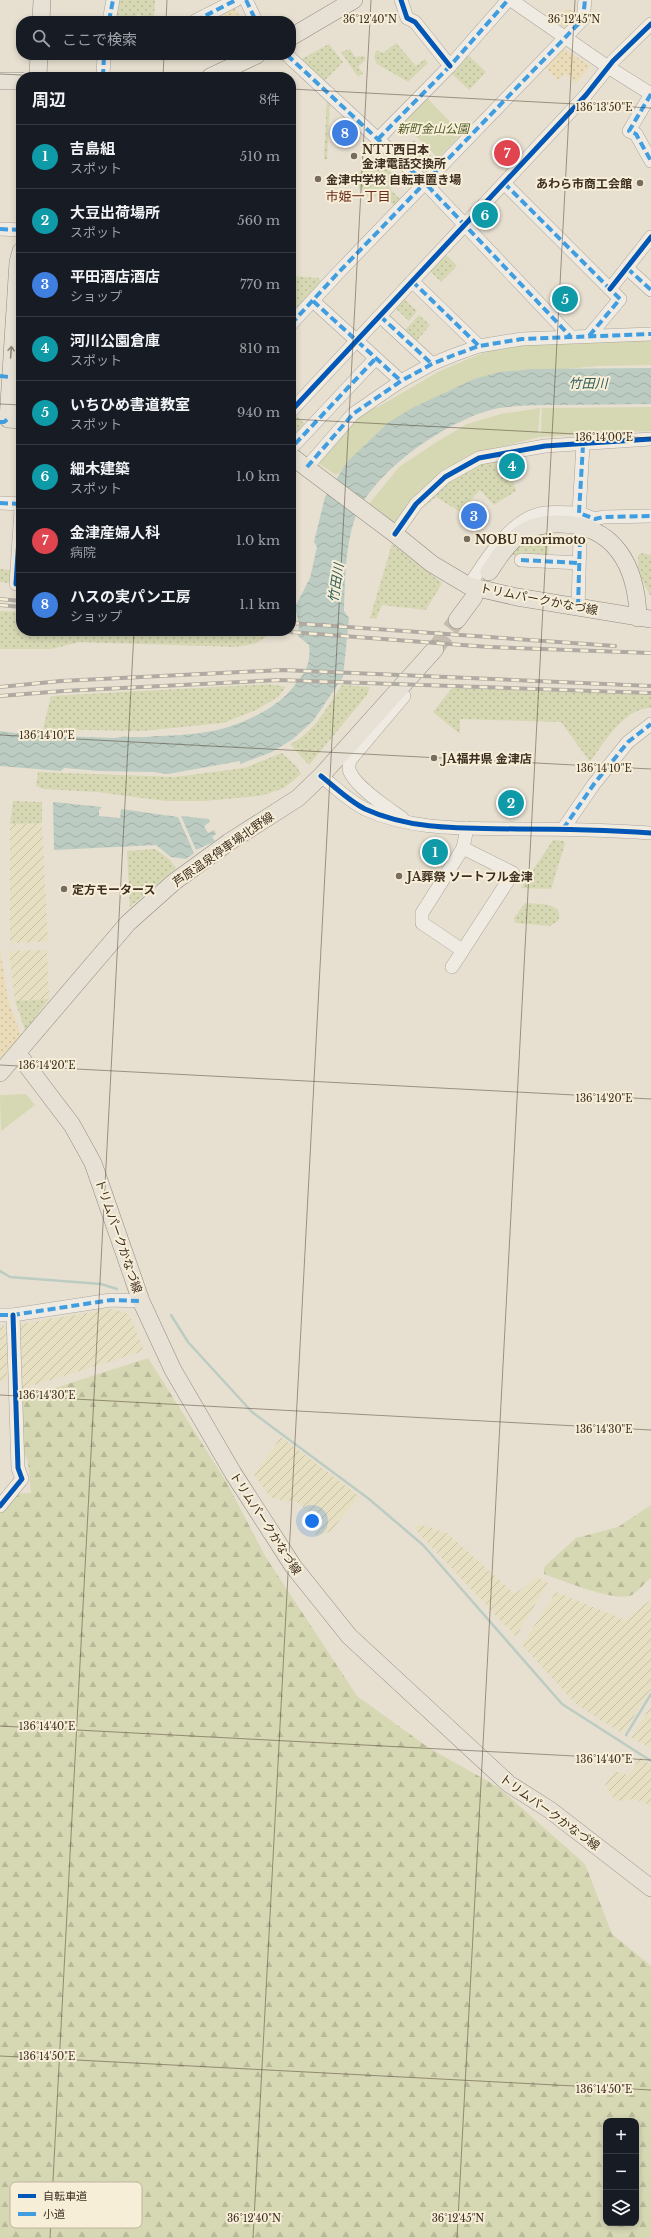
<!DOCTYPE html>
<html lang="ja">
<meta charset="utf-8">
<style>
:root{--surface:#171b24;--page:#20242c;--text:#f1f3f6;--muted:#9ea1a6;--line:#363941;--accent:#8c9099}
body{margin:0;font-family:"Libre Baskerville","Noto Sans JP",serif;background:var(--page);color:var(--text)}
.controls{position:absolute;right:12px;bottom:12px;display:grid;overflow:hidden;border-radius:8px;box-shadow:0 2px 6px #0003}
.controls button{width:36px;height:36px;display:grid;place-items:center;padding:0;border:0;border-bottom:1px solid var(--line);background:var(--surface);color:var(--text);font:20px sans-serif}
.you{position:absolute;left:312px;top:1521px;width:14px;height:14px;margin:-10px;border:3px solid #fff;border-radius:50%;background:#1a73e8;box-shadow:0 0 0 6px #1a73e833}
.badge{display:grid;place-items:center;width:26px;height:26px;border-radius:50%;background:var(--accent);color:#fff;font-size:13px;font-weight:700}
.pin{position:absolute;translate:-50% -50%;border:2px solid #fff;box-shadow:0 1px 4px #0006}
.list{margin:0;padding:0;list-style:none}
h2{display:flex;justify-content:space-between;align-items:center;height:52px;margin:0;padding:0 16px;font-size:17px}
h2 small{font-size:13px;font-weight:400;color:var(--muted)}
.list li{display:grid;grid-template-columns:26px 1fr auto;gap:12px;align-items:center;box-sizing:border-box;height:64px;padding:0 16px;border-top:1px solid var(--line)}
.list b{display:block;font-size:15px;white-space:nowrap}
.list p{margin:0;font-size:13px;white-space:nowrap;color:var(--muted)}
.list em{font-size:13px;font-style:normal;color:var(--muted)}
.icon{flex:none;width:22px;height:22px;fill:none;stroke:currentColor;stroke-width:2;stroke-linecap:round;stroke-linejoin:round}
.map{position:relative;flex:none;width:651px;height:2238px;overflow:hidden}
.search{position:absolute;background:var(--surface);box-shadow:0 2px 6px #0003;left:16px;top:16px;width:280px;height:44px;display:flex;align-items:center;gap:10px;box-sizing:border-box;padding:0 14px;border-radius:16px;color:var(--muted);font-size:15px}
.panel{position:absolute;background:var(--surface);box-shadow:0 2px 6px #0003;left:16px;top:72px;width:280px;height:564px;border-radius:16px}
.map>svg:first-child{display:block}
.farmland{fill:url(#farmland-furrows)}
.grass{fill:url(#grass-dots)}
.forest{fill:url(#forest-firs);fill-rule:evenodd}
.sand{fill:url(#sand-dots)}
.park{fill:#d6d7b3}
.water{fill:url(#water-waves)}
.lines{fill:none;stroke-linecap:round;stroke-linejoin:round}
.stream{stroke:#bcccc2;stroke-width:2.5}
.major-tunnel{stroke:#c5bcae;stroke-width:17;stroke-dasharray:17 8;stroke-linecap:butt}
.minor-casing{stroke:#ada599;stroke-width:14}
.major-casing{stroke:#928b80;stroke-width:18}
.minor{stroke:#efebe3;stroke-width:13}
.major{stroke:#e6e1d4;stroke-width:17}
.rail-casing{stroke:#afaaa2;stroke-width:4}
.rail{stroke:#f7eed8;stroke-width:2.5;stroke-dasharray:8;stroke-linecap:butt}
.quiet{stroke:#3f9de0;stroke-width:4;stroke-dasharray:8 4;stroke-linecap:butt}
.cycleway-casing{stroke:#f7eed8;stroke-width:8}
.cycleway{stroke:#0057b8;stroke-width:5}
.oneway{stroke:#92887a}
.ticks{fill:none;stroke:#3d2e20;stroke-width:1;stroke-opacity:0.45}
.poi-dot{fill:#786c5e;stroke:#f7eed8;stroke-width:1.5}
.labels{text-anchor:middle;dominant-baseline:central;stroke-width:4;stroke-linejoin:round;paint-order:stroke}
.park-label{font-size:12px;font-style:italic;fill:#4d5a26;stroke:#f7eed8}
.poi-label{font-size:12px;font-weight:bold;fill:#3d2e20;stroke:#f7eed8;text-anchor:start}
.street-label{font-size:12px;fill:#3d2e20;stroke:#f7eed8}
.neighbourhood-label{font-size:13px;fill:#6b2e1e;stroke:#f7eed8}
.water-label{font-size:13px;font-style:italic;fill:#2f5d5a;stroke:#f7eed8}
.key{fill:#f7eed8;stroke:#bfb4a1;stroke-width:1}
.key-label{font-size:11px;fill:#3d2e20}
.ticks-label{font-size:10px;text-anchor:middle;fill:#3d2e20;stroke:#f7eed8;stroke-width:4;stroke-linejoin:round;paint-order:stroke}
</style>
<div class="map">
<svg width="651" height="2238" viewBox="0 0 651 2238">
<defs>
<pattern id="farmland-furrows" width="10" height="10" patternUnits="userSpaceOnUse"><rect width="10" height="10" fill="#e6dfc2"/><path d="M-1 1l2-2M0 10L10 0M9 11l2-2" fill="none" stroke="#c6c0a6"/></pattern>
<pattern id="grass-dots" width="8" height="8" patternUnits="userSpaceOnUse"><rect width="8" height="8" fill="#d6d7b3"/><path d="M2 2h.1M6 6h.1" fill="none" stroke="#b9b99a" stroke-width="1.8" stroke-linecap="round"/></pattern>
<pattern id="forest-firs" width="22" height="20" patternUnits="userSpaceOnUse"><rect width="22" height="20" fill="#d6d7b3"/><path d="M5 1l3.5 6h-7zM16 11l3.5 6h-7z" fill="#b9b99a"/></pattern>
<pattern id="sand-dots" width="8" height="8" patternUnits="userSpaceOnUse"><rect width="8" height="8" fill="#eadcb9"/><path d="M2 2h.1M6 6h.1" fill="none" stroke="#cabd9f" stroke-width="1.8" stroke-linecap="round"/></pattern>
<pattern id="water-waves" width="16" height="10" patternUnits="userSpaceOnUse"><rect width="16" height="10" fill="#bcccc2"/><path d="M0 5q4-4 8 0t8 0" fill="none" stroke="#a2b0a6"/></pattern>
</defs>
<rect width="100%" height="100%" fill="#e7e0d1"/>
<g class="farmland">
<polygon points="42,823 48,942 10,943 10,824"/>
<polygon points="47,950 49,999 15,1001 9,951"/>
<polygon points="104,1307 129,1314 144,1351 15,1391 20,1324 98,1311"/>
<polygon points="0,1326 8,1326 7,1381 0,1382"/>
<polygon points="281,1437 359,1496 331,1531 318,1536 310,1531 304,1508 299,1503 271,1498 254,1475"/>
<polygon points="419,1524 447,1533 515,1594 536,1577 548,1583 516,1637 415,1529"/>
<polygon points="556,1592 625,1620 649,1601 651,1603 651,1689 623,1734 576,1704 522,1645"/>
<polygon points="651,1706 651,1749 631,1737"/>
<polygon points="640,1757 651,1765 651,1809 650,1806 642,1801 631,1799 623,1802 612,1797 605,1784 615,1771 627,1775 631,1773"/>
</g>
<g class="grass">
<polygon points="120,0 155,0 154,21 141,21 141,15 137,14 136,20 118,19 116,15"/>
<polygon points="396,43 416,66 425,59 428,63 408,82 377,64 374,58 376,50 383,53"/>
<polygon points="329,44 343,62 323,82 300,60"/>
<polygon points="350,49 355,57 364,56 366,59 358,67 363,73 358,77 341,52"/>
<polygon points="466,53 486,72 469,90 449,71"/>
<polygon points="327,98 330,101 327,159 324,159"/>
<polygon points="414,140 438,162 434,166 425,158 414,169 400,155"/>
<polygon points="375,156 399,180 390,189 402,201 395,207 380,192 371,200 351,180"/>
<polygon points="444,253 457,266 441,282 428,269"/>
<polygon points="291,276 318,278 322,282 291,315"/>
<polygon points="402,297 417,311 409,321 394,307"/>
<polygon points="419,315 430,325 415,343 403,332"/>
<polygon points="293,413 306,425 291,442 291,415"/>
<polygon points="505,455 516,491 494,505 480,490 460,512 436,497 420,510 412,523 410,517 453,475"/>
<path d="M549,533L548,557L511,555C522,542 532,534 549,533Z"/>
<polygon points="392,544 442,583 426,610 382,605 376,619 370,618"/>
<path d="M643,553L651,555V596C644,586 635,566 639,554Z"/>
<polygon points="0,569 11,570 10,583 0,582"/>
<polygon points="0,611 21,612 21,631 238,631 271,634 254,644 235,647 79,642 52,649 0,649"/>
<polygon points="270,684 286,687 278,697 256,710 223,723 141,731 43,729 51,696"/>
<path d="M342,685L370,687L367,695L309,765L290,744C313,734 328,706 342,685Z"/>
<path d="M452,688L651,695V708C625,707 603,744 590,762L561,722L460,719V734L433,712Z"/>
<polygon points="282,753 296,766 301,774 284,788 260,796 204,801 165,801 97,792 44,789 36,786 38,772 175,777 244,768"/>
<polygon points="13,801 42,802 42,823 10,824"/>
<polygon points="553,840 564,841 565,844 551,889 521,888"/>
<polygon points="155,849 169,859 176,868 130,907 127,851"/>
<path d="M525,903C536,904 566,902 558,921L550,926L515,923L514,918Z"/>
<polygon points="49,999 25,1030 15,1001"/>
</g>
<g class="forest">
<path d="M148,1358L227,1483L265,1556L357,1696L429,1748L498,1787L585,1864L612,1934L651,1966V2238H0V1494L31,1493L28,1461L10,1424L18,1400ZM606,2121H636V2223H606Z"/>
<path d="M651,1505V1578C644,1583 639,1591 632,1595C616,1603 561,1580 544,1574V1567L576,1538L618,1527Z"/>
</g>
<g class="sand">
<polygon points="235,7 242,21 227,21 223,13"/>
<polygon points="566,9 577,12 572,25 566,28 559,23"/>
<polygon points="563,48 590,66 576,83 565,73 558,80 545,67"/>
<polygon points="0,949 8,1000 21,1035 0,1059"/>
</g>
<g class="park">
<polygon points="427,98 462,134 438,158 402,122"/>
<polygon points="651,338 651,365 598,366 512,374 385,434 336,475 318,463 356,414 378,407 438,372 480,354 506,346"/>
<polygon points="651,407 651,431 539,437 482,452 395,526 369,504 399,467 435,443 467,424 501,414 540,408 538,433 541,433 542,408"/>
<polygon points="26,1094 35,1105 1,1131 0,1095"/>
</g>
<g class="water">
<path d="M651,368V404C621,404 591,405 560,405C540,405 520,405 500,408C452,416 369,473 354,521C345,549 345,581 344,611L349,618L343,677L313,721L293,739L272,752L240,764V761L168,774L153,772L99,771L64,768L61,771L0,766V731L30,735L115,738C125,735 135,738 145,737C167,735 190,736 212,731C241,725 277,709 294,686C306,671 311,664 309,645L298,636L299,624L295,607L310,578L317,547L314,542L325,497L347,462L388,423L412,408L474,379L500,372L534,369Z"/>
<polygon points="53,802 102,807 99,810 99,816 120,818 121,809 178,817 194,853 186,859 171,857 156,845 54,850"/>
<polygon points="181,816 209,819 210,822 204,826 208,833 214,830 216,834 212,837 215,841 196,850"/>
</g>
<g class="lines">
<g class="stream">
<polyline points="54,59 62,55"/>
<polyline points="0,1271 10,1277 101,1284 117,1289"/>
<polyline points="171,1315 188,1342 252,1412 369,1499 423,1545 562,1704 651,1761"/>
<polyline points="626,1735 651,1694"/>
</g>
<polyline class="major-tunnel" points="435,649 457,620"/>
<g class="minor-casing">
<g id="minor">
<polyline points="246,0 256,21"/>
<polyline points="401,0 407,18 415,22 450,66"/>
<polyline points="511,0 608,67 651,94"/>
<polyline points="109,21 113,0"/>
<polyline points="195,21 236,0"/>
<polyline points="287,55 425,183 570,336"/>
<polyline points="103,77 104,55"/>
<polyline points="651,94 629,131 636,134 651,161"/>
<polyline points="378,139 450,66 508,0"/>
<polyline points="504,183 620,299 589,336"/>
<polyline points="0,229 21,230"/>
<polyline points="627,268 651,290"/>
<polyline points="412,281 479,346"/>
<polyline points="610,289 651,237"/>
<polyline points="313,301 401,381"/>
<polyline points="380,316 432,364"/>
<polyline points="291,324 337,274 583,19 585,0"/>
<polyline points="291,411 586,95 613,61 651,24"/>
<polyline points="295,444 375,359"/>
<polyline points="583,445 579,513 595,519 603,517 651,516"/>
<polyline points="307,467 353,414 401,381 432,364 454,355 479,346 522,339 651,334"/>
<polyline points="0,503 21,504"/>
<polyline points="395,534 416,504 445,477 479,458 545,446 651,439"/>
<polyline points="521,560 579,563"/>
<polyline points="16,584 21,510"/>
<path d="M469,586C486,560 511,517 545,513C556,512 568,513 579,513"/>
<polyline points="578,607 580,538"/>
<path d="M321,776C335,787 349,801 365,809C413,831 466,828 517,829C562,829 606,830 651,833"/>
<path d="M402,818C388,808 357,788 350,772C348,768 349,764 350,760L404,696"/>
<polyline points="563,829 594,784 628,742 651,724"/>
<polyline points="462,950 422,923 422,913 463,848"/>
<polyline points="452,967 513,873 463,848 467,828"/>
<polyline points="0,1315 13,1315 111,1300 141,1301"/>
<polyline points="0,1506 22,1479 18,1468 13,1315"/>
</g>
</g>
<g class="major-casing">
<g id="major">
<polyline points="41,21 42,0"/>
<polyline points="291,37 354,0"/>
<polyline points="38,77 39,55"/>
<polyline points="210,77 257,55"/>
<polyline points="0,81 21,81"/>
<polyline points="21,251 18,262 8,419 21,420"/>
<polyline points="291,456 395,534 432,564 469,586 517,597 651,619"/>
<path d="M489,572C498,559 505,546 518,536C529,527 543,524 557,524C615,523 637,567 638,618"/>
<polyline points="457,620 474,597"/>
<polyline points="18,1054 72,1125 93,1163 141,1301 173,1370 233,1473 293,1566 349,1636 509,1784 550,1810 651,1888"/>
<polyline points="0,1073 128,923 174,882 229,842 298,798 321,776 435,649"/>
</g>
</g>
<use href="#minor" class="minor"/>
<use href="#major" class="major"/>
<g class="rail-casing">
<g id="rail">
<polyline points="0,599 21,601"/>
<polyline points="0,605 21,607"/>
<polyline points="291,623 615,646"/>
<polyline points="277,631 489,647 651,653"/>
<polyline points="0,687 61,681 283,670 651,686"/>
<polyline points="0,696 63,691 279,680 651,693"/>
</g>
</g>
<use href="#rail" class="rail"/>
<g class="quiet">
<polyline points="246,0 256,21"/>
<polyline points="109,21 113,0"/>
<polyline points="195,21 236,0"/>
<polyline points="287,55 425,183 570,336"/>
<polyline points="103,77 104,55"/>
<polyline points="651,94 629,131 636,134 651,161"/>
<polyline points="378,139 450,66 508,0"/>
<polyline points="504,183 620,299 589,336"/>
<polyline points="0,229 21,230"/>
<polyline points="627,268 651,290"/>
<polyline points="412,281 479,346"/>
<polyline points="313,301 401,381"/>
<polyline points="380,316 432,364"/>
<polyline points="291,324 337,274 583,19 585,0"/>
<polyline points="0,376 9,377"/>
<polyline points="0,422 4,422 8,419"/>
<polyline points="295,444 375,359"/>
<polyline points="583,445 579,513 595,519 603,517 651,516"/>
<polyline points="307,467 353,414 401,381 432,364 454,355 479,346 522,339 651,334"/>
<polyline points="0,503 21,504"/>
<polyline points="521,560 579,563"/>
<polyline points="578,607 580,538"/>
<polyline points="563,829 594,784 628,742 651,724"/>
<polyline points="0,1315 13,1315 111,1300 141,1301"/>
</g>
<g class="cycleway-casing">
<g id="cycleway">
<polyline points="401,0 407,18 415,22 450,66"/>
<polyline points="610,289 651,237"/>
<polyline points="291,411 586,95 613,61 651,24"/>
<polyline points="395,534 416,504 445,477 479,458 545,446 651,439"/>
<polyline points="16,584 21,510"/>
<path d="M321,776C335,787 349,801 365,809C413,831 466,828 517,829C562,829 606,830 651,833"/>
<polyline points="0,1506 22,1479 18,1468 13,1315"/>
</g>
</g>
<use href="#cycleway" class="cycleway"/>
</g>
<defs><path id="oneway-shaft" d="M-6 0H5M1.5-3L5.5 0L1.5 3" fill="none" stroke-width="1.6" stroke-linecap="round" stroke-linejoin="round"/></defs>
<use class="oneway" href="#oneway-shaft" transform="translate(11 352) rotate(-86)"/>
<path class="ticks" d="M166,21L167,0M0,74L62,77M163,77L164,55M291,89L651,108M0,404L21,405M291,419L651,438M0,735L651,769M0,1065L651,1099M0,1395L651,1430M0,1726L651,1760M0,2056L651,2090M50,2238L134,631M253,2238L371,0M457,2238L575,0"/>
<g class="poi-dot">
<circle cx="354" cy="156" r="4"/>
<circle cx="318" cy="179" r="4"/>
<circle cx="640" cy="183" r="4"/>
<circle cx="467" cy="539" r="4"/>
<circle cx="434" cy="758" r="4"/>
<circle cx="399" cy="876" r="4"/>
<circle cx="64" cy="889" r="4"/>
</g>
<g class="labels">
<g class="park-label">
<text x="433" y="128">新町金山公園</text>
</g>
<g class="poi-label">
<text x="362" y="149">NTT西日本<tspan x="362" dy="14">金津電話交換所</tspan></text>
<text x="326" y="179">金津中学校 自転車置き場</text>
<text x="632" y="183" text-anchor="end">あわら市商工会館</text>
<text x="475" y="539">NOBU morimoto</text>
<text x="442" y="758">JA福井県 金津店</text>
<text x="407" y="876">JA葬祭 ソートフル金津</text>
<text x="72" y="889">定方モータース</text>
</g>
<g class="street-label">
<text transform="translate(539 599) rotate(11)">トリムパークかなづ線</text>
<text transform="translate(223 849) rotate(-35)">芦原温泉停車場北野線</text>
<text transform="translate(119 1236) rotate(71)">トリムパークかなづ線</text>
<text transform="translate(266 1523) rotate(57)">トリムパークかなづ線</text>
<text transform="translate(550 1812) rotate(36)">トリムパークかなづ線</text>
</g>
<g class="neighbourhood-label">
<text x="358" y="196">市姫一丁目</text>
</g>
<g class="water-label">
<text x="588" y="383">竹田川</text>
<text transform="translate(336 583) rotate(-81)">竹田川</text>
</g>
</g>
<rect x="10" y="2182" width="132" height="46" rx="6" class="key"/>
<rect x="18" y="2194" width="18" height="4" fill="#0057b8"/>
<rect x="18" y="2212" width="18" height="4" fill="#3f9de0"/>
<g class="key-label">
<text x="43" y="2200">自転車道</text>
<text x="43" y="2218">小道</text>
</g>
<g class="ticks-label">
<text x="370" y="23">36°12'40"N</text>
<text x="574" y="23">36°12'45"N</text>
<text x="604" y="111">136°13'50"E</text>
<text x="604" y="441">136°14'00"E</text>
<text x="47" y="739">136°14'10"E</text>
<text x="604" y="772">136°14'10"E</text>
<text x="47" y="1069">136°14'20"E</text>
<text x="604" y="1102">136°14'20"E</text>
<text x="47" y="1399">136°14'30"E</text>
<text x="604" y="1433">136°14'30"E</text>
<text x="47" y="1730">136°14'40"E</text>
<text x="604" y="1763">136°14'40"E</text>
<text x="47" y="2060">136°14'50"E</text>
<text x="604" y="2093">136°14'50"E</text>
<text x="254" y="2222">36°12'40"N</text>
<text x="458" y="2222">36°12'45"N</text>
</g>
</svg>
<div class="controls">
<button>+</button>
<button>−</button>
<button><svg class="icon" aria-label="layers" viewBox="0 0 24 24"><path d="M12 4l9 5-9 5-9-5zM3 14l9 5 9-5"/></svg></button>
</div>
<div class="you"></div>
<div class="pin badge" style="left:435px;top:852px;background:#0f9aa8">1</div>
<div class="pin badge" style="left:511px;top:803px;background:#0f9aa8">2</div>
<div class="pin badge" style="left:474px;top:516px;background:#3f7fe0">3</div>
<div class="pin badge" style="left:512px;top:466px;background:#0f9aa8">4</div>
<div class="pin badge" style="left:565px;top:299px;background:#0f9aa8">5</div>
<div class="pin badge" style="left:485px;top:215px;background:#0f9aa8">6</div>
<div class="pin badge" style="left:507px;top:153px;background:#e0444e">7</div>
<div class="pin badge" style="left:345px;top:133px;background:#3f7fe0">8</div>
<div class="search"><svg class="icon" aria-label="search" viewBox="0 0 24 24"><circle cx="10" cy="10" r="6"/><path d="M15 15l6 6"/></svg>ここで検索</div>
<section class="panel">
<h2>周辺<small>8件</small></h2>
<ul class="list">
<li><span class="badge" style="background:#0f9aa8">1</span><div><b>吉島組</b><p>スポット</p></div><em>510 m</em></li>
<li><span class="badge" style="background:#0f9aa8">2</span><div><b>大豆出荷場所</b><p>スポット</p></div><em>560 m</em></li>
<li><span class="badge" style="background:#3f7fe0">3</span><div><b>平田酒店酒店</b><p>ショップ</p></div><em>770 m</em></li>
<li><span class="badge" style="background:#0f9aa8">4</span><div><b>河川公園倉庫</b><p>スポット</p></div><em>810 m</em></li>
<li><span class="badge" style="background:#0f9aa8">5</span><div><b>いちひめ書道教室</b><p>スポット</p></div><em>940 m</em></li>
<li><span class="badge" style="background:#0f9aa8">6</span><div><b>細木建築</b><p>スポット</p></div><em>1.0 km</em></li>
<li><span class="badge" style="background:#e0444e">7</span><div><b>金津産婦人科</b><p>病院</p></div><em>1.0 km</em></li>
<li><span class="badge" style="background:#3f7fe0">8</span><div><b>ハスの実パン工房</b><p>ショップ</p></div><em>1.1 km</em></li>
</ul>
</section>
</div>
